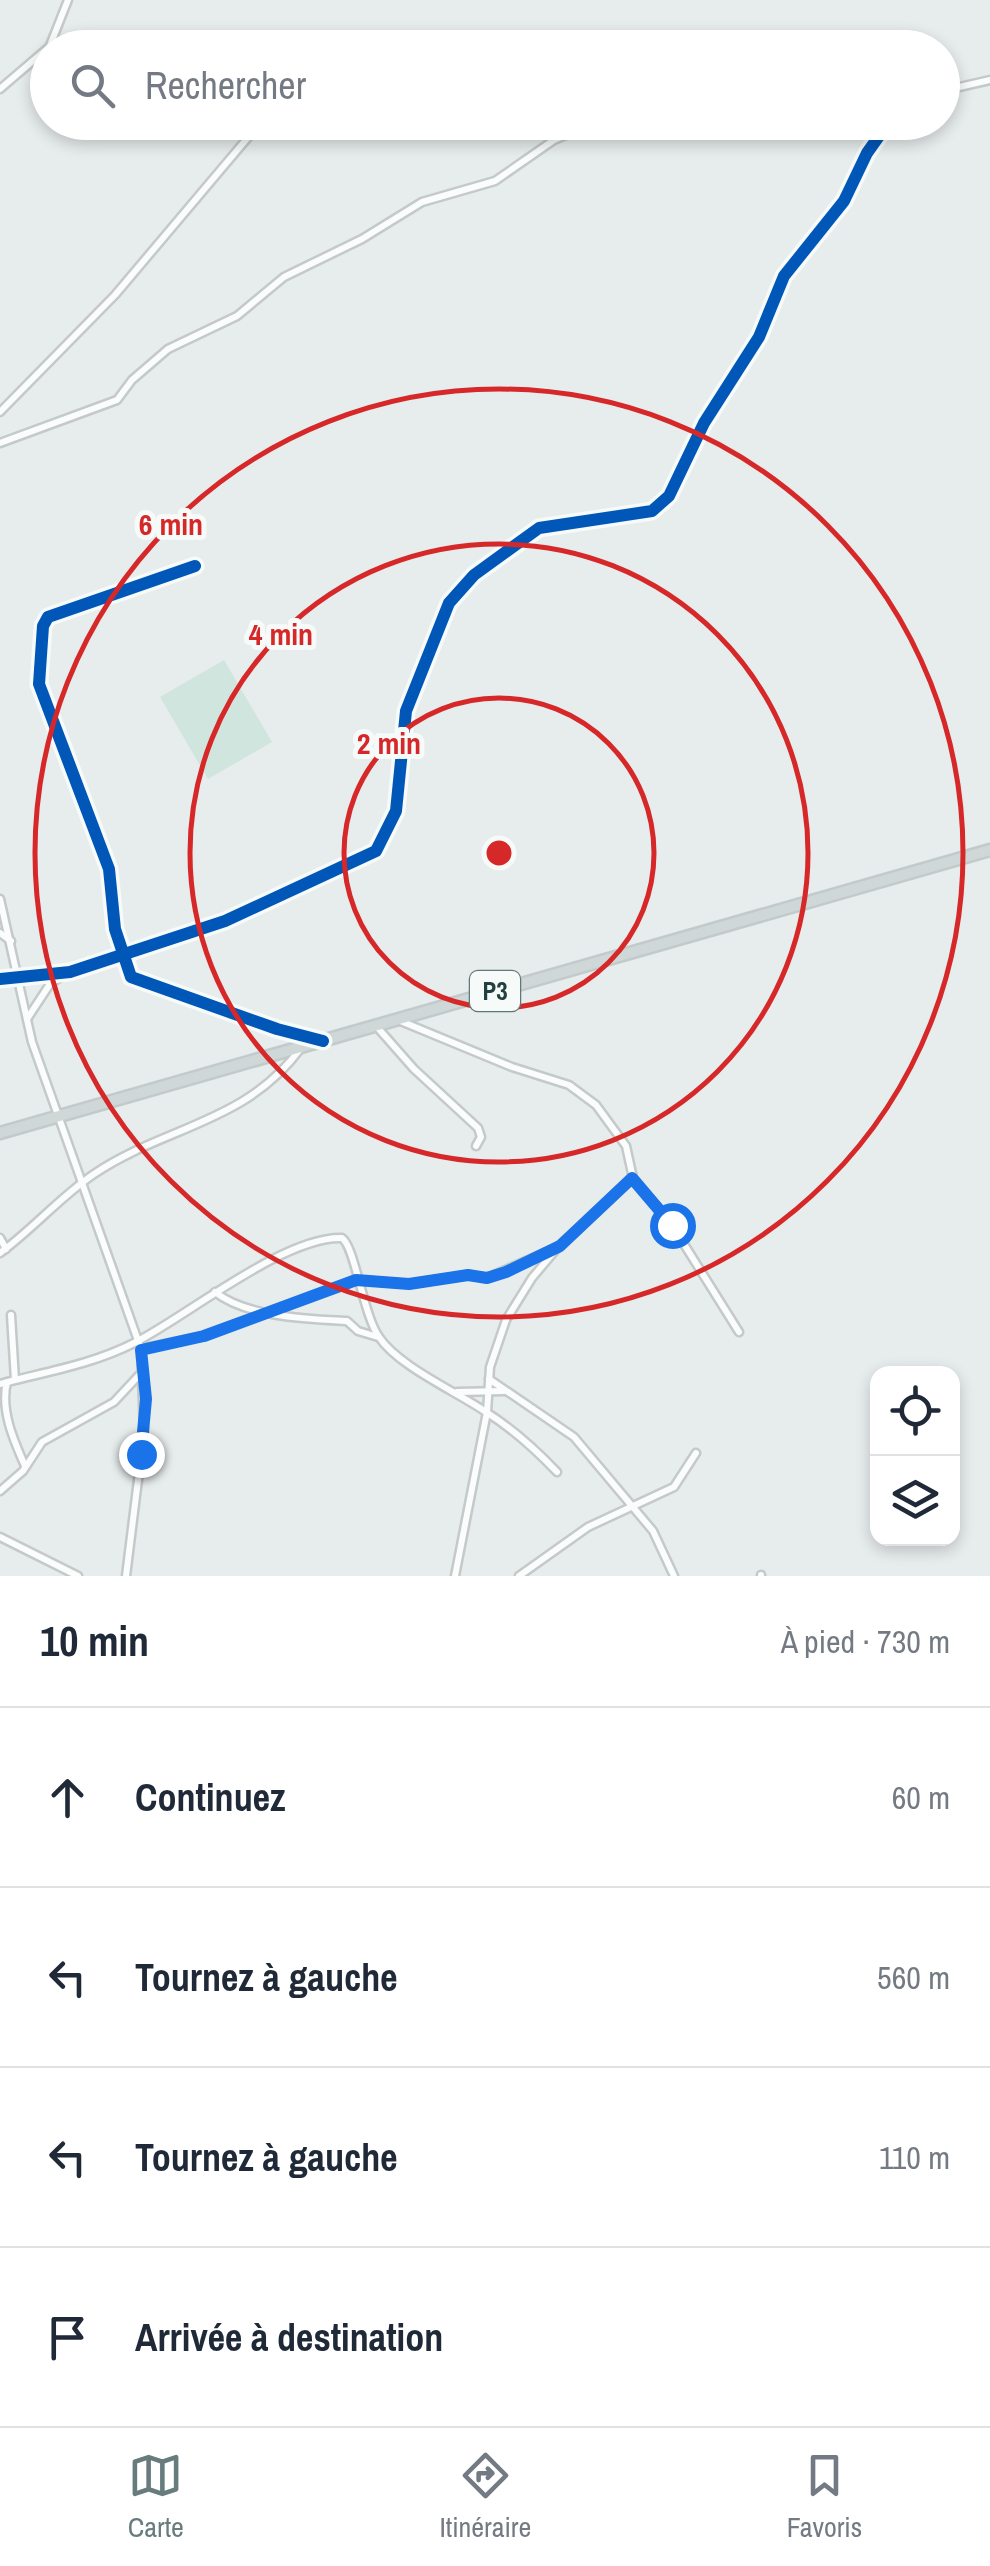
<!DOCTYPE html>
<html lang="fr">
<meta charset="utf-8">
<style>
:root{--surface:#fff;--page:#f2f2f3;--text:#1f2937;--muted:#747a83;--line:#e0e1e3;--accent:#687c7d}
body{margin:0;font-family:"Archivo Narrow",sans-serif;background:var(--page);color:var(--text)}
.controls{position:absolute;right:30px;bottom:30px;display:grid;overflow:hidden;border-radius:20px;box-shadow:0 5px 15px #0003}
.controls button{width:90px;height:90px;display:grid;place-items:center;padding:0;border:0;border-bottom:2px solid var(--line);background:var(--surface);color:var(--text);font:50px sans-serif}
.stop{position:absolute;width:30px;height:30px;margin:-22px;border:8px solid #1a73e8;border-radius:50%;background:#fff}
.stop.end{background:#1a73e8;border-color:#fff;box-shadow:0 2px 10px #0008}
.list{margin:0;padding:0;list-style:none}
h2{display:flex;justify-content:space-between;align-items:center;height:130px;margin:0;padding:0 40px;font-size:42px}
h2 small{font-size:32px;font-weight:400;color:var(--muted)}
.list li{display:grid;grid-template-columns:65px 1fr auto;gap:30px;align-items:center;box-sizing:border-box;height:180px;padding:0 40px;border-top:2px solid var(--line)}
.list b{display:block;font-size:38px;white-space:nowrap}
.list em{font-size:32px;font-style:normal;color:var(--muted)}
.icon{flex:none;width:55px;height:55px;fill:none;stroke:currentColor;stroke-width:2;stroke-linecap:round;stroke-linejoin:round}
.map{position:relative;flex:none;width:990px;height:1576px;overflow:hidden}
.search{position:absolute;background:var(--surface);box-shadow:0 5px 15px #0003;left:30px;right:30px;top:30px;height:110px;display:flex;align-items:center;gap:25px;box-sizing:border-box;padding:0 35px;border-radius:55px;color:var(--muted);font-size:38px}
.sheet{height:850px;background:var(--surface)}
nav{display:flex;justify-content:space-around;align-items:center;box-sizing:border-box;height:140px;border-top:2px solid var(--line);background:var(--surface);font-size:28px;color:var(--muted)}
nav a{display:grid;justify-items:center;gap:5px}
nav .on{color:var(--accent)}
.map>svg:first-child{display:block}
.green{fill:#d0e5dd}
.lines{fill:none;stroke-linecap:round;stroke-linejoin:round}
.minor-casing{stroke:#c4c9c9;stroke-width:11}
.primary-casing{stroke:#c2cacb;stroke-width:15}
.minor{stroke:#fbfcfc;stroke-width:6}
.primary{stroke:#cfd7d7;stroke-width:10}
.cycleway-casing{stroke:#f6faf9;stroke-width:19}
.cycleway{stroke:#0057b8;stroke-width:12}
.route{stroke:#1a73e8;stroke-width:12}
.ring{fill:none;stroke:#d62828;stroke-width:5}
.labels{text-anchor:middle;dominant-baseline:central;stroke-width:10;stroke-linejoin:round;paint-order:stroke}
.shield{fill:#f6faf9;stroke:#627878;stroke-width:2.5}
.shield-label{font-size:25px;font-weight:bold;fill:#234041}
.centre{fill:#d62828;stroke:#f6faf9;stroke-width:5}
.ring-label{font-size:30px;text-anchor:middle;font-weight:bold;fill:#d62828;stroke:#f6faf9;stroke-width:10;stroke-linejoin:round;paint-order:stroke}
</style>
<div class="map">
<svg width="990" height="1576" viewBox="0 0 990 1576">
<rect width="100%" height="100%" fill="#e7ecec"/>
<polygon class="green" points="224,660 272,742 208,779 160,697"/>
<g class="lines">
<g class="minor-casing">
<g id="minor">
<polyline points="49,48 68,0"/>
<polyline points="0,89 48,48"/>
<polyline points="942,91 990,80"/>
<polyline points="0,412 115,295 261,122"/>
<polyline points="0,443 117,400 132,380 168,349 237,316 284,277 362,239 422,202 495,181 554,140 598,122"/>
<polyline points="195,566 48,617 43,626 39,684 109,869 115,929 131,977 319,1040"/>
<polyline points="0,899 32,1042 141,1349 144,1432 126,1576"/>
<polyline points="0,933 11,941"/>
<polyline points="0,979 70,972 225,921 376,851 396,811 406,711 449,603 474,575 539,528 652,511 669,496 704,423 759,337 784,276 844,201 867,153 889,122"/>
<polyline points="27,1019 50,984 67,973"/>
<polyline points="398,1020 512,1067 569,1085 596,1105 626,1146 633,1178 672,1225 739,1332"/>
<polyline points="377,1027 414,1069 478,1128 481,1137 476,1146"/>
<polyline points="0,1238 6,1249"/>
<path d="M0,1253C33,1229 60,1197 94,1174C165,1126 245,1124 301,1048"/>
<path d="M215,1292C246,1317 308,1319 347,1321L358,1331L378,1337"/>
<polyline points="141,1349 204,1336 356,1280 409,1284 468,1275 487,1278 558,1247"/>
<polyline points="489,1379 574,1437 653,1531 674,1576"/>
<path d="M15,1380C56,1370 97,1362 134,1343C186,1317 284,1236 342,1238C355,1247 363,1314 379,1337C398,1366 457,1392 486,1412C513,1429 535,1449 557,1472"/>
<path d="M7,1382C0,1410 14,1441 25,1466"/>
<polyline points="0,1384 15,1380 11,1315"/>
<polyline points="457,1392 504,1391"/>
<polyline points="0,1491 23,1471 42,1442 114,1402 142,1372"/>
<polyline points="0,1537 78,1576"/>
<polyline points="761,1575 761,1576"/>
<polyline points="455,1576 487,1412 490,1367 506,1320 532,1278 559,1246 632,1179"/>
<polyline points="519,1576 588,1527 674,1487 696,1453"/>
</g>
</g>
<g class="primary-casing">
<polyline id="primary" points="0,1133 990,850"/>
</g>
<use href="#minor" class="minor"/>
<use href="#primary" class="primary"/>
<g class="cycleway-casing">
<g id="cycleway">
<polyline points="195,566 48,617 43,626 39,684 109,869 115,929 131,977 277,1029 323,1041"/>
<polyline points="0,979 70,972 225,921 376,851 396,811 406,711 449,603 474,575 539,528 652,511 669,496 704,423 759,337 784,276 844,201 867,153 889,122"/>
</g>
</g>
<use href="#cycleway" class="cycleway"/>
</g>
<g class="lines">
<polyline class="route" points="141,1454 146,1399 141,1350 204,1336 356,1280 409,1284 468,1275 487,1278 506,1272 560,1246 632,1178 672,1225"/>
</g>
<g class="ring">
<circle cx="499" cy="853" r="155"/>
<circle cx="499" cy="853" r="309"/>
<circle cx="499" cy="853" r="464"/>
</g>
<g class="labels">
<rect class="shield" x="470" y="971" width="50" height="40" rx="8"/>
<g class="shield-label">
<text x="495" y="991">P3</text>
</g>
</g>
<circle cx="499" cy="853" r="15" class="centre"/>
<g class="ring-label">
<text x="171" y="535">6 min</text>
<text x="281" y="645">4 min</text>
<text x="389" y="754">2 min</text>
</g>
</svg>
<div class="controls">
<button><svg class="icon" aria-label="locate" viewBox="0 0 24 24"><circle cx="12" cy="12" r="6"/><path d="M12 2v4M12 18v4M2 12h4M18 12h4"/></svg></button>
<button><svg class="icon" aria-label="layers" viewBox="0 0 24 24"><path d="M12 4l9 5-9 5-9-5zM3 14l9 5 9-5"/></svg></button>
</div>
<div class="stop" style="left:672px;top:1225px"></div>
<div class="stop end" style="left:141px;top:1454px"></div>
<div class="search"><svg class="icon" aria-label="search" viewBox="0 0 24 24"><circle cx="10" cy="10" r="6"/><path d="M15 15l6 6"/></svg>Rechercher</div>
</div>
<section class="sheet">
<h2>10 min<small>À pied · 730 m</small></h2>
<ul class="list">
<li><svg class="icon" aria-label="ahead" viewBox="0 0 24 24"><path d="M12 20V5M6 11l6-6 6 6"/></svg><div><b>Continuez</b></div><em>60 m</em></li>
<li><svg class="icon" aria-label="left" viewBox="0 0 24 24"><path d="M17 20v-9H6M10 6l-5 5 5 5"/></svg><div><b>Tournez à gauche</b></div><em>560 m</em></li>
<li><svg class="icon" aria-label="left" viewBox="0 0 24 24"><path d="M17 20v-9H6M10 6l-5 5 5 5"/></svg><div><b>Tournez à gauche</b></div><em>110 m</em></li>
<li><svg class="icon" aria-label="arrive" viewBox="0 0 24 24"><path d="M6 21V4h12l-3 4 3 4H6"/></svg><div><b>Arrivée à destination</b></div></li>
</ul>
</section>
<nav>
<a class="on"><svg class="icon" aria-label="map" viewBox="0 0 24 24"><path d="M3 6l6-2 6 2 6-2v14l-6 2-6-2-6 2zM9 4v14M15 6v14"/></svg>Carte</a>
<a><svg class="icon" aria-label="directions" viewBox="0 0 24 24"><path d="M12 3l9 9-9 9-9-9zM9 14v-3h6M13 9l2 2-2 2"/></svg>Itinéraire</a>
<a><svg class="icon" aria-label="saved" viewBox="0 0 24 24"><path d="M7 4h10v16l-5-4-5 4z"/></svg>Favoris</a>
</nav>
